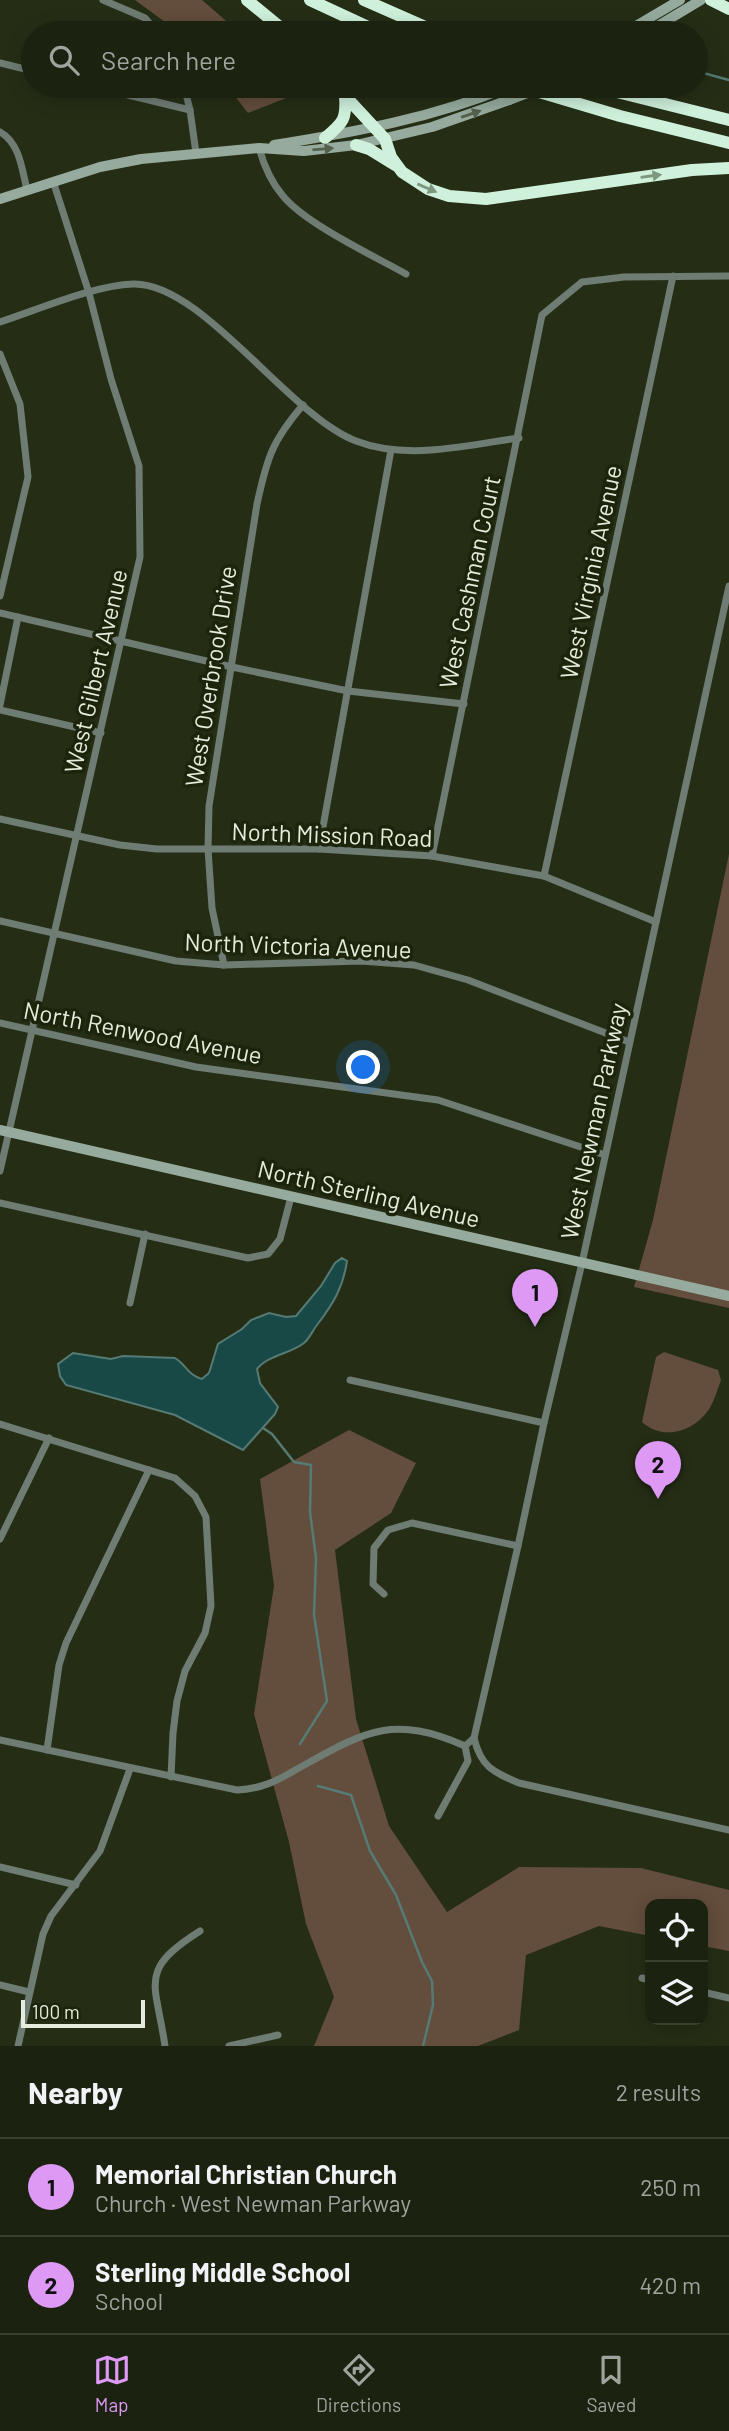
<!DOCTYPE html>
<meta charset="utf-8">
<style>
:root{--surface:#1c2210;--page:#292f1e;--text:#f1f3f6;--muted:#a0a49f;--line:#3a3f30;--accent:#dd99f4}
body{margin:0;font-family:Barlow,sans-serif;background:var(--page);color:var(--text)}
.controls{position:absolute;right:21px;bottom:21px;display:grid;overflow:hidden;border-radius:14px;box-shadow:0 4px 18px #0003}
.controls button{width:63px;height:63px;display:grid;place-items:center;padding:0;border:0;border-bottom:2px solid var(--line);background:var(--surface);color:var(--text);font:35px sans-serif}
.scale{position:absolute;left:21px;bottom:18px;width:124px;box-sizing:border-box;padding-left:7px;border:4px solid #e5ecdc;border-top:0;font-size:19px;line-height:24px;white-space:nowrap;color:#e5ecdc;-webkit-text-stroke:5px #1c240b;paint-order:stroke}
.you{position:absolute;left:364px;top:1068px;width:24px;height:24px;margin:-18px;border:5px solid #fff;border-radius:50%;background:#1a73e8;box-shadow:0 0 0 10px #1a73e833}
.badge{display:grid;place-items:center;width:46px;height:46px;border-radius:50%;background:var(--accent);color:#111;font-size:23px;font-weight:700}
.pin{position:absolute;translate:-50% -58px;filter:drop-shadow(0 2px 4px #0008)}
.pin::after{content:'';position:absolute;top:37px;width:24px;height:21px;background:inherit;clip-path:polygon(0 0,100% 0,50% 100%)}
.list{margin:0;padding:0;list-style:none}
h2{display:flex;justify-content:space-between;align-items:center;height:91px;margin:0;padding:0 28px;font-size:30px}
h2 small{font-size:23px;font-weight:400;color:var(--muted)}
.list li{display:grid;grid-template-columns:46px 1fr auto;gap:21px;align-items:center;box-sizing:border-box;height:98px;padding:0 28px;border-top:2px solid var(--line)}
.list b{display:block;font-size:26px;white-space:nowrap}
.list p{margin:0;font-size:23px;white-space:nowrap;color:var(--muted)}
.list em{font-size:23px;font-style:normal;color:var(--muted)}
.icon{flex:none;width:38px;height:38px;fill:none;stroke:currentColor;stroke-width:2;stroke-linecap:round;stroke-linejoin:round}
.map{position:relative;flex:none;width:729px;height:2046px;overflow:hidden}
.search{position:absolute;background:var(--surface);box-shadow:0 4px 18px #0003;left:21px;right:21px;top:21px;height:77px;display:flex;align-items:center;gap:18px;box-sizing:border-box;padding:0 24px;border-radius:38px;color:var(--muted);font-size:26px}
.sheet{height:287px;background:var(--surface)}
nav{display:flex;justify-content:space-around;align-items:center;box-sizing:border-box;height:98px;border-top:2px solid var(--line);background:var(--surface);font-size:19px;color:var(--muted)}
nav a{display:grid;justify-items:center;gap:4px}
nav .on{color:var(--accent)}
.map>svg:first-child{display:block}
.green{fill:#634d3c}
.water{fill:#194947;stroke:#567a74;stroke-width:2}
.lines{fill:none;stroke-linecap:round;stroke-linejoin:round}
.stream{stroke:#567a74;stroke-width:2.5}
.street{stroke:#6f7c74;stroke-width:7}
.secondary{stroke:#96ab9e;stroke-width:10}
.highway{stroke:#cff1dc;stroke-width:12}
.secondary-bridge{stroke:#96ab9e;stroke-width:10}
.oneway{fill:#53614d}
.oneway2{fill:#7e957e}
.labels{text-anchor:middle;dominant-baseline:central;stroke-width:7;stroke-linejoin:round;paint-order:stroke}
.street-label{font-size:24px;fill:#e5ecdc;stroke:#1c240b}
</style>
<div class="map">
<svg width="729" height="2046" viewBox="0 0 729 2046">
<rect width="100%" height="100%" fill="#252e15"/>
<g class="green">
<polygon points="135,0 202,0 240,33 180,33"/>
<polygon points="227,86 279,86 286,98 248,113"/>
<polygon points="729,854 729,1308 634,1287 653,1220"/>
<path d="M664,1352L718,1370L721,1380C717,1390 714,1403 707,1412C691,1433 662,1440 642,1422L656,1357Z"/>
<polygon points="349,1430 416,1463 391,1513 335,1550 356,1719 389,1826 447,1912 519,1867 641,1868 729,1890 729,1951 703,1946 703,1904 650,1904 650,1936 599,1926 526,1955 519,2030 478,2046 314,2046 334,1997 306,1924 289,1842 254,1714 274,1586 260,1479"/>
</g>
<path class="water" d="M342,1258L347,1261C343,1288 333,1304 317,1325C313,1330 309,1339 304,1343C290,1354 268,1355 257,1369L260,1383L278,1407L275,1414L243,1450L175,1415L66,1385L60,1376L58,1364L73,1353L111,1359L123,1356L175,1358C187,1365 186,1374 202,1379L209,1373L218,1344L242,1329L251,1320L269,1313L286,1317L296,1316L321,1286L335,1263Z"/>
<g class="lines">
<g class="stream">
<polyline points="696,71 729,80"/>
<polyline points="263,1428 272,1434 294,1462 311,1465 310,1512 316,1558 314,1615 327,1701 300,1744"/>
<polyline points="318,1786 351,1795 370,1851 396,1895 422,1962 432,1981 433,2005 423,2046"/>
</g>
<g class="street">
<polyline points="103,0 145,18 158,33"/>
<polyline points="0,63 33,71"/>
<polyline points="91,86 190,110"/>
<polyline points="184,86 190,110 196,153"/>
<path d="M0,132C20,143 22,170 27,190"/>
<path d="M259,148C264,166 271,182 283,196C306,224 372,255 406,274"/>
<path d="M0,322C37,310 95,285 133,284C202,282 288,415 356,441C408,461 466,445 519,438"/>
<polyline points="0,354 20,404 28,477 0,596"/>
<polyline points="0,613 232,667 348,691 464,704"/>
<polyline points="0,705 18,617"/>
<polyline points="0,710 101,733"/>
<polyline points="0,819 120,845 157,849 319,849 432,856 544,876 656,922"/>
<polyline points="319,849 391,450"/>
<polyline points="432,856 542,315 582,282 624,277 729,276"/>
<polyline points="544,876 673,276"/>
<polyline points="0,921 176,961 224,965 361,961 414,965 468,980 629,1042"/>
<path d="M224,965L212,908L208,849L209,806L257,504C267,458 272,441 303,405"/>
<polyline points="0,1023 196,1067 438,1100 605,1155"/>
<polyline points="0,1171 140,557 139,466 111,379 89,293 53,181"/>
<polyline points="0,1203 248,1258 268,1254 280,1239 291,1197"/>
<polyline points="130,1303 145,1234"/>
<polyline points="350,1380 544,1423"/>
<polyline points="0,1424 175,1478 195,1496 206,1517 211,1606 205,1633 185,1671 177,1701 173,1733 171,1777"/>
<polyline points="0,1539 49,1438"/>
<polyline points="384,1594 373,1584 374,1548 388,1530 412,1523 518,1546"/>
<path d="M474,1738C481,1767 493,1772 519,1783L729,1830"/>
<path d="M0,1740L237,1790C261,1789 277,1781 297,1769C363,1733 390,1713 465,1746"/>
<polyline points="465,1746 474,1738 518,1546 544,1423 582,1263 729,586"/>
<polyline points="47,1750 59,1665 66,1643 149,1470"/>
<polyline points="438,1816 468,1761 465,1746"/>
<polyline points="0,1867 76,1885"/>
<polyline points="642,1978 650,1980"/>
<polyline points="0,1985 29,1992"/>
<polyline points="703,1992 729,1998"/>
<polyline points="18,2046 43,1934 51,1916 100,1851 130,1769"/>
<path d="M165,2046C156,1982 137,1971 200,1931"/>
<polyline points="229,2046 278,2035"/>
</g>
<g class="secondary">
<polyline points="624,33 680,0"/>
<polyline points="646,33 701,0"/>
<path d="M274,145C355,132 433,118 510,86"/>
<polyline points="0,199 100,167 141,159 259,148 304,151 356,145 432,127 509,100"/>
<polyline points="0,1130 729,1296"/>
</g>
<g class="highway">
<polyline points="247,0 287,33"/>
<polyline points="310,0 381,33"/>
<polyline points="364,0 439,33"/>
<polyline points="711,0 729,9"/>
<polyline points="336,86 385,139 391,157 402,172 428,189 449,196 486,199 692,170 729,168"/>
<polyline points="519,86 620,116 729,143"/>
<polyline points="593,86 729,120"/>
<path d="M325,138C343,123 347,119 345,96"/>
<polyline points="356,145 369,149 395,165"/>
</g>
<polyline class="secondary-bridge" points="509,100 545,86"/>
</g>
<defs><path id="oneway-solid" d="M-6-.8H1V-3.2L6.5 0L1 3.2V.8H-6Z" transform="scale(1.75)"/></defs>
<g class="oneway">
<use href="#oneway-solid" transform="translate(471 114) rotate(-19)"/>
<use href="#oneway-solid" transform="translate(323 149) rotate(-5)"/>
</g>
<g class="oneway2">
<use href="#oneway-solid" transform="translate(651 176) rotate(-8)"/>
<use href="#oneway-solid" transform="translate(427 188) rotate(23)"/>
</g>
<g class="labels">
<g class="street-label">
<text transform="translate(590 572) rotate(-78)">West Virginia Avenue</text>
<text transform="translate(469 582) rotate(-78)">West Cashman Court</text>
<text transform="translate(95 671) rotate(-77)">West Gilbert Avenue</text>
<text transform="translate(210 676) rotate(-81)">West Overbrook Drive</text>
<text transform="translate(332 834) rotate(2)">North Mission Road</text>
<text transform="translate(298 945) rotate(2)">North Victoria Avenue</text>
<text transform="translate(143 1032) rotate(11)">North Renwood Avenue</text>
<text transform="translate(593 1121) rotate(-78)">West Newman Parkway</text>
<text transform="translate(369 1193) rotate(13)">North Sterling Avenue</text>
</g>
</g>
</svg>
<div class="controls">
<button><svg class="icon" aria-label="locate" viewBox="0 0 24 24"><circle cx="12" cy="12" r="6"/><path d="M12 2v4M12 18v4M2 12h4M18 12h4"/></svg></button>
<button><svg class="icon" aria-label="layers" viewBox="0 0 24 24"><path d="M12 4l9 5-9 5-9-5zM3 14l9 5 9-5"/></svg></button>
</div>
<div class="scale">100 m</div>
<div class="you"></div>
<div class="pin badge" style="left:535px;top:1327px">1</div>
<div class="pin badge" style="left:658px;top:1499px">2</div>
<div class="search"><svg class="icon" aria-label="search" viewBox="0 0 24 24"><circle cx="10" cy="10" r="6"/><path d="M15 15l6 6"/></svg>Search here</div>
</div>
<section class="sheet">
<h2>Nearby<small>2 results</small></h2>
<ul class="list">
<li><span class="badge">1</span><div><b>Memorial Christian Church</b><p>Church · West Newman Parkway</p></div><em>250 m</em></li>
<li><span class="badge">2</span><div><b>Sterling Middle School</b><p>School</p></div><em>420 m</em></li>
</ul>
</section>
<nav>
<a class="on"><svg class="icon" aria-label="map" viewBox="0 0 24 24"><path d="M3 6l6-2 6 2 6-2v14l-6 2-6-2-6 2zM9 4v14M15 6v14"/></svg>Map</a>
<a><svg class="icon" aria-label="directions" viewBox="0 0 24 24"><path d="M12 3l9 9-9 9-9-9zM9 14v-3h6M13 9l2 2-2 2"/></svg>Directions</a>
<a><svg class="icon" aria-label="saved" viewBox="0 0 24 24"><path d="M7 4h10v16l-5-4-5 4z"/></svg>Saved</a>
</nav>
